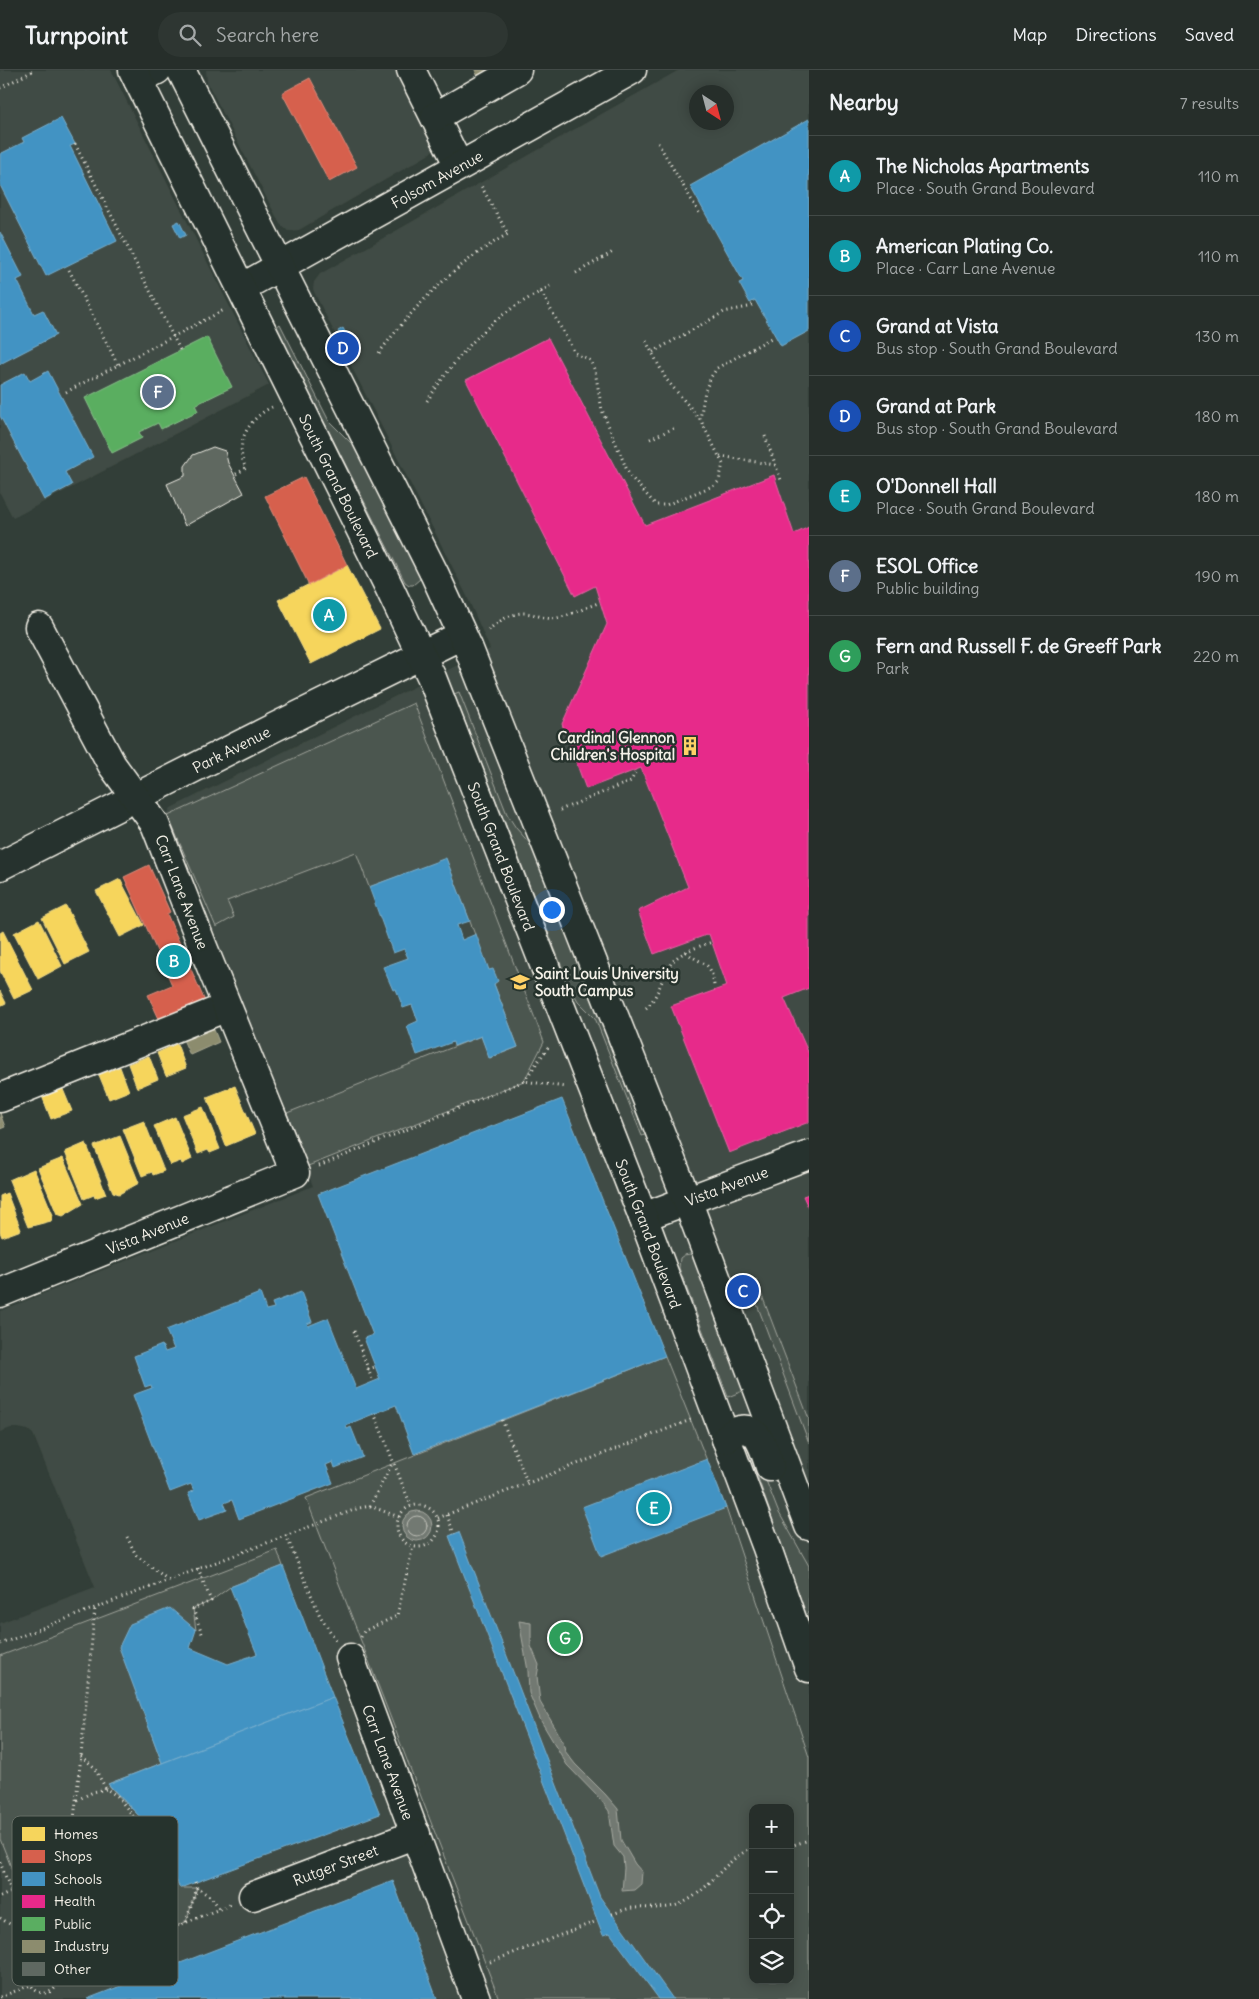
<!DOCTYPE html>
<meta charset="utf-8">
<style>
:root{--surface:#262e2a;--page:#2e3632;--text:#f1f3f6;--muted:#a4a8a8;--line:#424a47;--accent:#8abfa5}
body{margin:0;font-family:Delius,sans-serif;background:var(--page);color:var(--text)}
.controls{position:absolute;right:15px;bottom:15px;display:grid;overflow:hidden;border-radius:10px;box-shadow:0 2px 12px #0003}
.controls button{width:45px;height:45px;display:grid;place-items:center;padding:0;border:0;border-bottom:1px solid var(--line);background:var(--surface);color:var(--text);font:25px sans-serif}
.compass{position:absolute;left:689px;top:15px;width:45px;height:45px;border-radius:50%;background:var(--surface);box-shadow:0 2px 12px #0003;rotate:144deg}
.you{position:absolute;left:551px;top:839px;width:18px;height:18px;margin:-12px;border:4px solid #fff;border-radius:50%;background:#1a73e8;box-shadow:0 0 0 8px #1a73e833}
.badge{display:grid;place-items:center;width:32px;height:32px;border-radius:50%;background:var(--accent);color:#fff;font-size:16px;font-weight:700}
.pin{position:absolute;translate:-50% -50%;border:2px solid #fff;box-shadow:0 1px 5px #0006}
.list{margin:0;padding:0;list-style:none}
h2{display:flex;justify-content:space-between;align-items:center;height:65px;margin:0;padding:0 20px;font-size:21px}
h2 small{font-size:16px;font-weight:400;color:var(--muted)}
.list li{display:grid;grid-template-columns:32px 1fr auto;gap:15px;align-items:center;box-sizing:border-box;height:80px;padding:0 20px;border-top:1px solid var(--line)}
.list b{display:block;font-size:19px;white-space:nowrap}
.list p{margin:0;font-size:16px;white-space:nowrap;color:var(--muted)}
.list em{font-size:16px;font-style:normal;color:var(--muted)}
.icon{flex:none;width:28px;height:28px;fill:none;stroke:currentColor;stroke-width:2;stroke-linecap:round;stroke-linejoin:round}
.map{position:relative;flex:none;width:809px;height:1929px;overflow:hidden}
header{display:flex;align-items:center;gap:30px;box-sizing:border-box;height:70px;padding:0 25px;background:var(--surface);border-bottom:1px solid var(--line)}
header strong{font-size:24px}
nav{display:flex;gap:28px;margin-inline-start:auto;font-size:18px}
.search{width:350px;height:45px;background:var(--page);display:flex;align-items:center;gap:12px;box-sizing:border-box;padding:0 18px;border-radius:28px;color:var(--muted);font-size:19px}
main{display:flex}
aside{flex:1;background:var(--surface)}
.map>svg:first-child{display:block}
.built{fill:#404b44;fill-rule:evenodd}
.green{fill:#4c564f;stroke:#a0a49c;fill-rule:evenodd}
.water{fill:#727972;stroke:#a6a9a1}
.homes{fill:#f6d55c;stroke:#f5dd86}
.shops{fill:#d6604d;stroke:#df8c7c}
.schools{fill:#4393c3;stroke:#78afce}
.health{fill:#e7298a;stroke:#eb65a6}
.public{fill:#5aae61;stroke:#88c28a}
.industry{fill:#8c8c6e;stroke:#abaa93}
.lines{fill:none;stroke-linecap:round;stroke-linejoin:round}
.shore{stroke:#c0c1b9;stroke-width:1}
.building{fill:#5f6861;stroke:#f4f1e8}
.minor-casing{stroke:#f4f1e8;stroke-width:31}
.major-casing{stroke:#f4f1e8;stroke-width:31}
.path{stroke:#f4f1e8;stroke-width:3;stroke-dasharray:1 4;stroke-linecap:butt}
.minor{stroke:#26332d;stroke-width:28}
.major{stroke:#26332d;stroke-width:28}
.labels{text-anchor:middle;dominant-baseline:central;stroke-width:5;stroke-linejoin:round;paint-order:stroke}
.street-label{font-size:15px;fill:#f4f1e8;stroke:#26332d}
.poi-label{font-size:15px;font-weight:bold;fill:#f4f1e8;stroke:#26332d;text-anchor:end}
.key{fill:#26332d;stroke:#646c65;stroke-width:1}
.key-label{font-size:14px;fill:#f4f1e8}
</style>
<header>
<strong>Turnpoint</strong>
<div class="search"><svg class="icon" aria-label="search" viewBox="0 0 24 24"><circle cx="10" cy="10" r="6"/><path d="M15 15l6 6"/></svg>Search here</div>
<nav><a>Map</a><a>Directions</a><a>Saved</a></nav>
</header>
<main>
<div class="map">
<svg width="809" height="1929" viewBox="0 0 809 1929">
<rect width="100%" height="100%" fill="#323e38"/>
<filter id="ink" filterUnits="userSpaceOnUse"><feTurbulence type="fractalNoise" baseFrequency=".02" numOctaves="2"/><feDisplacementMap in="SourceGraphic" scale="10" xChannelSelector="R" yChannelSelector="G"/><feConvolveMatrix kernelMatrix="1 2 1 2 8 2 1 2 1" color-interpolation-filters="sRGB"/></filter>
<g filter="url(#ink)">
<g class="built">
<polygon points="0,0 111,0 269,315 13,448 0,423"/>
<polygon points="206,0 402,0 435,78 428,85 299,160 288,161 280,154 207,12"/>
<path d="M679,0H809V1929H0V1553L95,1517L33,1364L28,1360L18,1358H11L0,1362V1241L313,1116L166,748L167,744L171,738L490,579L466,524L316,226L313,219L314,212L320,204ZM696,22H726V52H696ZM753,1738H790V1910H753Z"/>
</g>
<g class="green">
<polygon points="280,254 329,351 355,377 420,504 420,509 413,515 409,515 405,512 276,257"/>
<polygon points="459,622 507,744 516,758 533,777 647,1064 642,1066 595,948 578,931 569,915 454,624"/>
<polygon points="414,633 544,972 524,1011 308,1096 287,1043 481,966 490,988 518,977 446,789 369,817 356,782 227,831 234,847 216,857 168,746"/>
<polygon points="690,1184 694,1187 727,1275 726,1279 728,1286 733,1289 745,1320 728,1327 679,1198 680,1188 684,1185"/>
<polygon points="756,1210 809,1349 809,1373 749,1213"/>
<path d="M665,1286L726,1438L809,1687V1929H499L306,1428ZM753,1738H790V1910H753Z"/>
<polygon points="756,1385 778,1441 809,1496 809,1553 751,1388"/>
<path d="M277,1480L283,1496L230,1517L211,1531L193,1539L196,1560L120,1577L162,1693L108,1714C120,1730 136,1740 148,1756C162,1775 170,1797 180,1818H197L186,1852L78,1895C69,1879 59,1871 40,1870L0,1769V1586Z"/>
</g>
<g class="water">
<circle cx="417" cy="1456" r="15"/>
<polygon points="519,1551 531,1553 531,1576 539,1595 537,1606 540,1632 563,1671 565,1681 575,1694 605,1724 618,1739 621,1770 635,1794 642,1802 641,1814 634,1820 622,1821 624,1798 623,1787 614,1776 609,1741 601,1730 567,1695 541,1651 529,1623 528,1601"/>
</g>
<g class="homes">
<polygon points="347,495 380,559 311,594 278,530"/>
<polygon points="120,809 144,855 120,867 96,821"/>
<polygon points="66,836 89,882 65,894 42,848"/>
<polygon points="39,850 62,896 38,909 14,863"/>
<polygon points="3,861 33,920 14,929 0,901 0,863"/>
<polygon points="0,921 6,933 0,936"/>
<polygon points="177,974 186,998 166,1006 157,983"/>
<polygon points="149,986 158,1009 137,1018 128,994"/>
<polygon points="120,997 129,1021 109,1029 99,1005"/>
<polygon points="235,1016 255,1064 226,1076 207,1027"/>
<polygon points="62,1017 72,1041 51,1049 42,1026"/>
<polygon points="203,1037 220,1079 210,1083 208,1080 198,1084 182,1045"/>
<polygon points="175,1047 192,1089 182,1094 181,1091 170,1095 154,1056"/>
<polygon points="144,1051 164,1101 153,1105 152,1102 142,1106 123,1059"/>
<polygon points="120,1066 139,1113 119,1124 113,1122 94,1076"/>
<polygon points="86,1073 106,1124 95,1128 94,1125 84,1129 65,1082"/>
<polygon points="63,1088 83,1134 63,1146 57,1144 38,1098"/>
<polygon points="34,1099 53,1145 51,1151 28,1157 9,1110"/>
<polygon points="7,1123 21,1160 2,1167 0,1162 0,1126"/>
</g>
<g class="shops">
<polygon points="310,8 357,97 329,112 282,23"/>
<polygon points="304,407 347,495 309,515 265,426"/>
<polygon points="149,795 170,842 167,844 207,936 161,953 148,925 172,915 124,807"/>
</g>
<g class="schools">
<polygon points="61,48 75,74 70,76 117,171 46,206 0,115 0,84 24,72 22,68"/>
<polygon points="809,49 809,261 781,276 755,230 750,233 739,213 743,211 690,116"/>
<polygon points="179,151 186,165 180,168 173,154"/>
<polygon points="0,162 23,207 17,210 34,244 43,240 56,265 0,294"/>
<polygon points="343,258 350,271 345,273 338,261"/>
<polygon points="48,301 93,387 65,402 72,415 44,430 0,346 0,315 25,302 30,311"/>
<polygon points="446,788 470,851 457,855 462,870 476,864 489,900 493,899 498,911 494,914 518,977 489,988 481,966 454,976 453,972 417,985 407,956 418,951 412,935 403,938 396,919 393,920 383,897 408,888 404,879 393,883 369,817"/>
<polygon points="562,1029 665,1286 414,1384 396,1335 346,1355 347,1359 351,1357 363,1387 335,1398 333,1392 326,1395 333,1413 239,1449 232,1430 224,1433 227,1440 199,1450 188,1423 194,1421 191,1414 170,1422 133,1325 152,1318 151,1315 145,1317 134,1286 162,1275 165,1282 174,1279 166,1260 260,1223 266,1240 274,1238 272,1233 301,1222 312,1252 307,1254 308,1256 328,1248 356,1319 380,1309 364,1268 373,1265 318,1124"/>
<polygon points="707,1389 726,1438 601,1486 582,1437"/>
<polygon points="459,1462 600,1827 673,1929 659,1929 610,1863 603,1865 449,1466"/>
<polygon points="283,1496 333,1627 162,1693 119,1577 130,1554 170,1538 196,1560 190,1578 228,1594 257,1584 230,1517"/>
<polygon points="333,1627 380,1744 180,1818 158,1771 148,1755 108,1714"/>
<polygon points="393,1811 437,1929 87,1929"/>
</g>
<g class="health">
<polygon points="548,268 645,455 774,405 794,464 809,457 809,918 784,928 809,984 809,1052 729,1083 671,936 727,916 709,864 654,884 638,841 688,817 641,698 586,719 562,654 607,554 595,516 575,526 466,310"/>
<polygon points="809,1124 809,1137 808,1137 803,1126"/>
</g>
<polygon class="public" points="207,267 232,317 195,335 198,341 161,359 158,353 139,362 142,368 112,383 85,328"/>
<g class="industry">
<polygon points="475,0 490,0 478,7"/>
<polygon points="210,950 219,972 190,985 180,963"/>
<polygon points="0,1043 5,1057 0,1059"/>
</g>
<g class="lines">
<circle class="shore" cx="417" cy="1456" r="10"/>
</g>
<polygon class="building" points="213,377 225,381 228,393 244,423 185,456 167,414 185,406 185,396 193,385"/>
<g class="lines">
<g class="minor-casing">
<g id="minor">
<polyline points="411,0 459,96"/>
<polyline points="138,10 157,0"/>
<polyline points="435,47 517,0"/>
<path id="s1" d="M241,218L632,0"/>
<path id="s2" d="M0,796L275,657L462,565"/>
<polyline points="0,1028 227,937"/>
<path id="s3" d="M643,1147L809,1085"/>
<path id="s4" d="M0,1223L295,1103L203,877L155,754L112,695L39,557"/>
<path id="s5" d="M350,1588L476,1929"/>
<path id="s6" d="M253,1826L416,1764"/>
</g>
</g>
<g class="major-casing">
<g id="major">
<path id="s7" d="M133,0L389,517L432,608L643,1147L766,1475L809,1598"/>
<polyline points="181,0 435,505 468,577 687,1130 809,1456"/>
<path d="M726,1369C730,1364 734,1361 740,1360C759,1355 765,1383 770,1397"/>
</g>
</g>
<g class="path">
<polyline points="0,18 35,0"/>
<polyline points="658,73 701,146"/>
<polyline points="75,74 180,280"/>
<polyline points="69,200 118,295"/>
<polyline points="576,203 613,182"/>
<polyline points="541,222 575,283 590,290 595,301 602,340 629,405 656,435 666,435 715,415 719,411 723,394 700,349 705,321 711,307 717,298 773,267"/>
<polyline points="646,271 666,309 699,348"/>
<polyline points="653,282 724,242 748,237 754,234"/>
<path d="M379,283C414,236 456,193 508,164L480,114"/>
<polyline points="66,322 224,240"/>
<path d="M427,331C449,298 473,267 504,244C519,233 535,225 550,216"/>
<polyline points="765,366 781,410"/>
<polyline points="650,369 674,358"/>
<polyline points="720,386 775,395"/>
<path d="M236,404L246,398C233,374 249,348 272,337"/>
<path d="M488,560C501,550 514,540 531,544C540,546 548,550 557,548C571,545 585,538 598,533"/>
<polyline points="560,740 631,711 635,703"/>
<path d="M686,882C702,896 711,889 714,915"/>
<path d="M646,938C662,924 662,897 679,886C689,879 701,876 712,872"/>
<polyline points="524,1011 549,976"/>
<polyline points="319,1096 524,1011 565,1017"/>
<polyline points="354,1261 373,1312"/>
<polyline points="368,1299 375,1297"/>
<polyline points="374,1343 411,1436"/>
<polyline points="502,1350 528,1414"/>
<circle cx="418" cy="1456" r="21"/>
<polyline points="370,1436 393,1392"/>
<polyline points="447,1445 454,1464"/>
<polyline points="438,1448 693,1349"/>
<polyline points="286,1465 320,1546 336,1570"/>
<polyline points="127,1467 136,1485 167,1509"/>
<polyline points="198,1498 211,1531 193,1539 203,1566"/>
<polyline points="361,1567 364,1561 397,1546 413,1476"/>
<polyline points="0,1574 359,1438 370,1436 399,1447"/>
<polyline points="81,1686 94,1697 106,1719 117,1726 138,1752"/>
<polyline points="77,1730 93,1722 106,1719"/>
<polyline points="790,1776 809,1770"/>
<polyline points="0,1792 40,1896"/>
<polyline points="195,1812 197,1818 211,1827 220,1839"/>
<polyline points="0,1827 12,1822"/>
<path d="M612,1844C619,1842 627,1838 634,1838C649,1837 665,1840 680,1834C711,1821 722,1790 753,1778"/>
<polyline points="0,1848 29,1866"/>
<polyline points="186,1852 197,1818"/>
<path d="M31,1871C54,1868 67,1875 78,1895"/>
<polyline points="60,1874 81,1686 95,1537"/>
<polyline points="490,1892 597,1851"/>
<circle cx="44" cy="1909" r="14"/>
<polyline points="57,1904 232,1834"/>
<polyline points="0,1927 31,1915"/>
</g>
<use href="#minor" class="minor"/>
<use href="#major" class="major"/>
</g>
</g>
<defs>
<g id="building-bare" transform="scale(1.5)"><path d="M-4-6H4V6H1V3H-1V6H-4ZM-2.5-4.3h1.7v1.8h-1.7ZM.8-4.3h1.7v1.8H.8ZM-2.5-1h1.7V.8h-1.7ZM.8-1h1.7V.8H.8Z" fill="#ffd166" stroke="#26332d" stroke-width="2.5" paint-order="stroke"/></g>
<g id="university-bare" transform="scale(1.5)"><path d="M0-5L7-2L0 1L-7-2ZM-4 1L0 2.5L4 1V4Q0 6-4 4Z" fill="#ffd166" stroke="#26332d" stroke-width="2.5" paint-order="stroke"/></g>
</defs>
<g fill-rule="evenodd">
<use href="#building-bare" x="690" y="676"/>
<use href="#university-bare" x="520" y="912"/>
</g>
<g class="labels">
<g class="street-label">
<text stroke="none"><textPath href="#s1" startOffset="224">Folsom Avenue</textPath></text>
<text stroke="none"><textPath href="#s7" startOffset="464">South Grand Boulevard</textPath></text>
<text stroke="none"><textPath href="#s2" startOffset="259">Park Avenue</textPath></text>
<text stroke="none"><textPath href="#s7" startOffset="869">South Grand Boulevard</textPath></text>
<text transform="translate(182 822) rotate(69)">Carr Lane Avenue</text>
<text stroke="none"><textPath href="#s3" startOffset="89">Vista Avenue</textPath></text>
<text stroke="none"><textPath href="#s4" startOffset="159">Vista Avenue</textPath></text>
<text stroke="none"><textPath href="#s7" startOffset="1274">South Grand Boulevard</textPath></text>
<text stroke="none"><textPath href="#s5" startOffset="111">Carr Lane Avenue</textPath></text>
<text stroke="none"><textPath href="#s6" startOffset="88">Rutger Street</textPath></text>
</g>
<g class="poi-label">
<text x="675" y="667">Cardinal Glennon<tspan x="675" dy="17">Children's Hospital</tspan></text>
<text x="535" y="903" text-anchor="start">Saint Louis University<tspan x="535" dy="17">South Campus</tspan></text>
</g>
</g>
<rect x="12" y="1746" width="166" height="170" rx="8" class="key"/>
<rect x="22" y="1757" width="23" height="14" fill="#f6d55c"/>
<rect x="22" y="1780" width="23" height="13" fill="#d6604d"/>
<rect x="22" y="1802" width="23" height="14" fill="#4393c3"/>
<rect x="22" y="1825" width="23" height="13" fill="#e7298a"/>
<rect x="22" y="1847" width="23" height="14" fill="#5aae61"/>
<rect x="22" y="1870" width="23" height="13" fill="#8c8c6e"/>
<rect x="22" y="1892" width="23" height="14" fill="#5f6861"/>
<g class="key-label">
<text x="54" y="1769">Homes</text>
<text x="54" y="1791">Shops</text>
<text x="54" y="1814">Schools</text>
<text x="54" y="1836">Health</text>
<text x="54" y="1859">Public</text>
<text x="54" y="1881">Industry</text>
<text x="54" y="1904">Other</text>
</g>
</svg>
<div class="controls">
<button>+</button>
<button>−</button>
<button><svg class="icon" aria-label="locate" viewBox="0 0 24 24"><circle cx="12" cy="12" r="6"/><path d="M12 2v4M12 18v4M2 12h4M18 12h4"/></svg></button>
<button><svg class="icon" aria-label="layers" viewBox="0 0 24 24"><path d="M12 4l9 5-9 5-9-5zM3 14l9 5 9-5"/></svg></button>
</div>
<svg class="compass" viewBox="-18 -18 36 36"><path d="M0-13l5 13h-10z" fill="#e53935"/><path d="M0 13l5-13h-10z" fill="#a4a8a8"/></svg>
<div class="you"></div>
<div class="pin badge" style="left:329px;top:545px;background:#0f9aa8">A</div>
<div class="pin badge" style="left:174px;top:891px;background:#0f9aa8">B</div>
<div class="pin badge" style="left:743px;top:1221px;background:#1a4fb4">C</div>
<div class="pin badge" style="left:343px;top:278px;background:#1a4fb4">D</div>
<div class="pin badge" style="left:654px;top:1438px;background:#0f9aa8">E</div>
<div class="pin badge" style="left:158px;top:322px;background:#5c6f8a">F</div>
<div class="pin badge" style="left:565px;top:1568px;background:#2e9e5b">G</div>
</div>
<aside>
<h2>Nearby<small>7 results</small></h2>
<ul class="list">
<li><span class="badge" style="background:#0f9aa8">A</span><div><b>The Nicholas Apartments</b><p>Place · South Grand Boulevard</p></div><em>110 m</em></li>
<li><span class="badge" style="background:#0f9aa8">B</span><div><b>American Plating Co.</b><p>Place · Carr Lane Avenue</p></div><em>110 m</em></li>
<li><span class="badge" style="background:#1a4fb4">C</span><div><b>Grand at Vista</b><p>Bus stop · South Grand Boulevard</p></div><em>130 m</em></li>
<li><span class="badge" style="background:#1a4fb4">D</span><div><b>Grand at Park</b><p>Bus stop · South Grand Boulevard</p></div><em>180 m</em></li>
<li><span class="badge" style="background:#0f9aa8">E</span><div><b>O'Donnell Hall</b><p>Place · South Grand Boulevard</p></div><em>180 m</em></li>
<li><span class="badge" style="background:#5c6f8a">F</span><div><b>ESOL Office</b><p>Public building</p></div><em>190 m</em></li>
<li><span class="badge" style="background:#2e9e5b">G</span><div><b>Fern and Russell F. de Greeff Park</b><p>Park</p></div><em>220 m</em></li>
</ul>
</aside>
</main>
